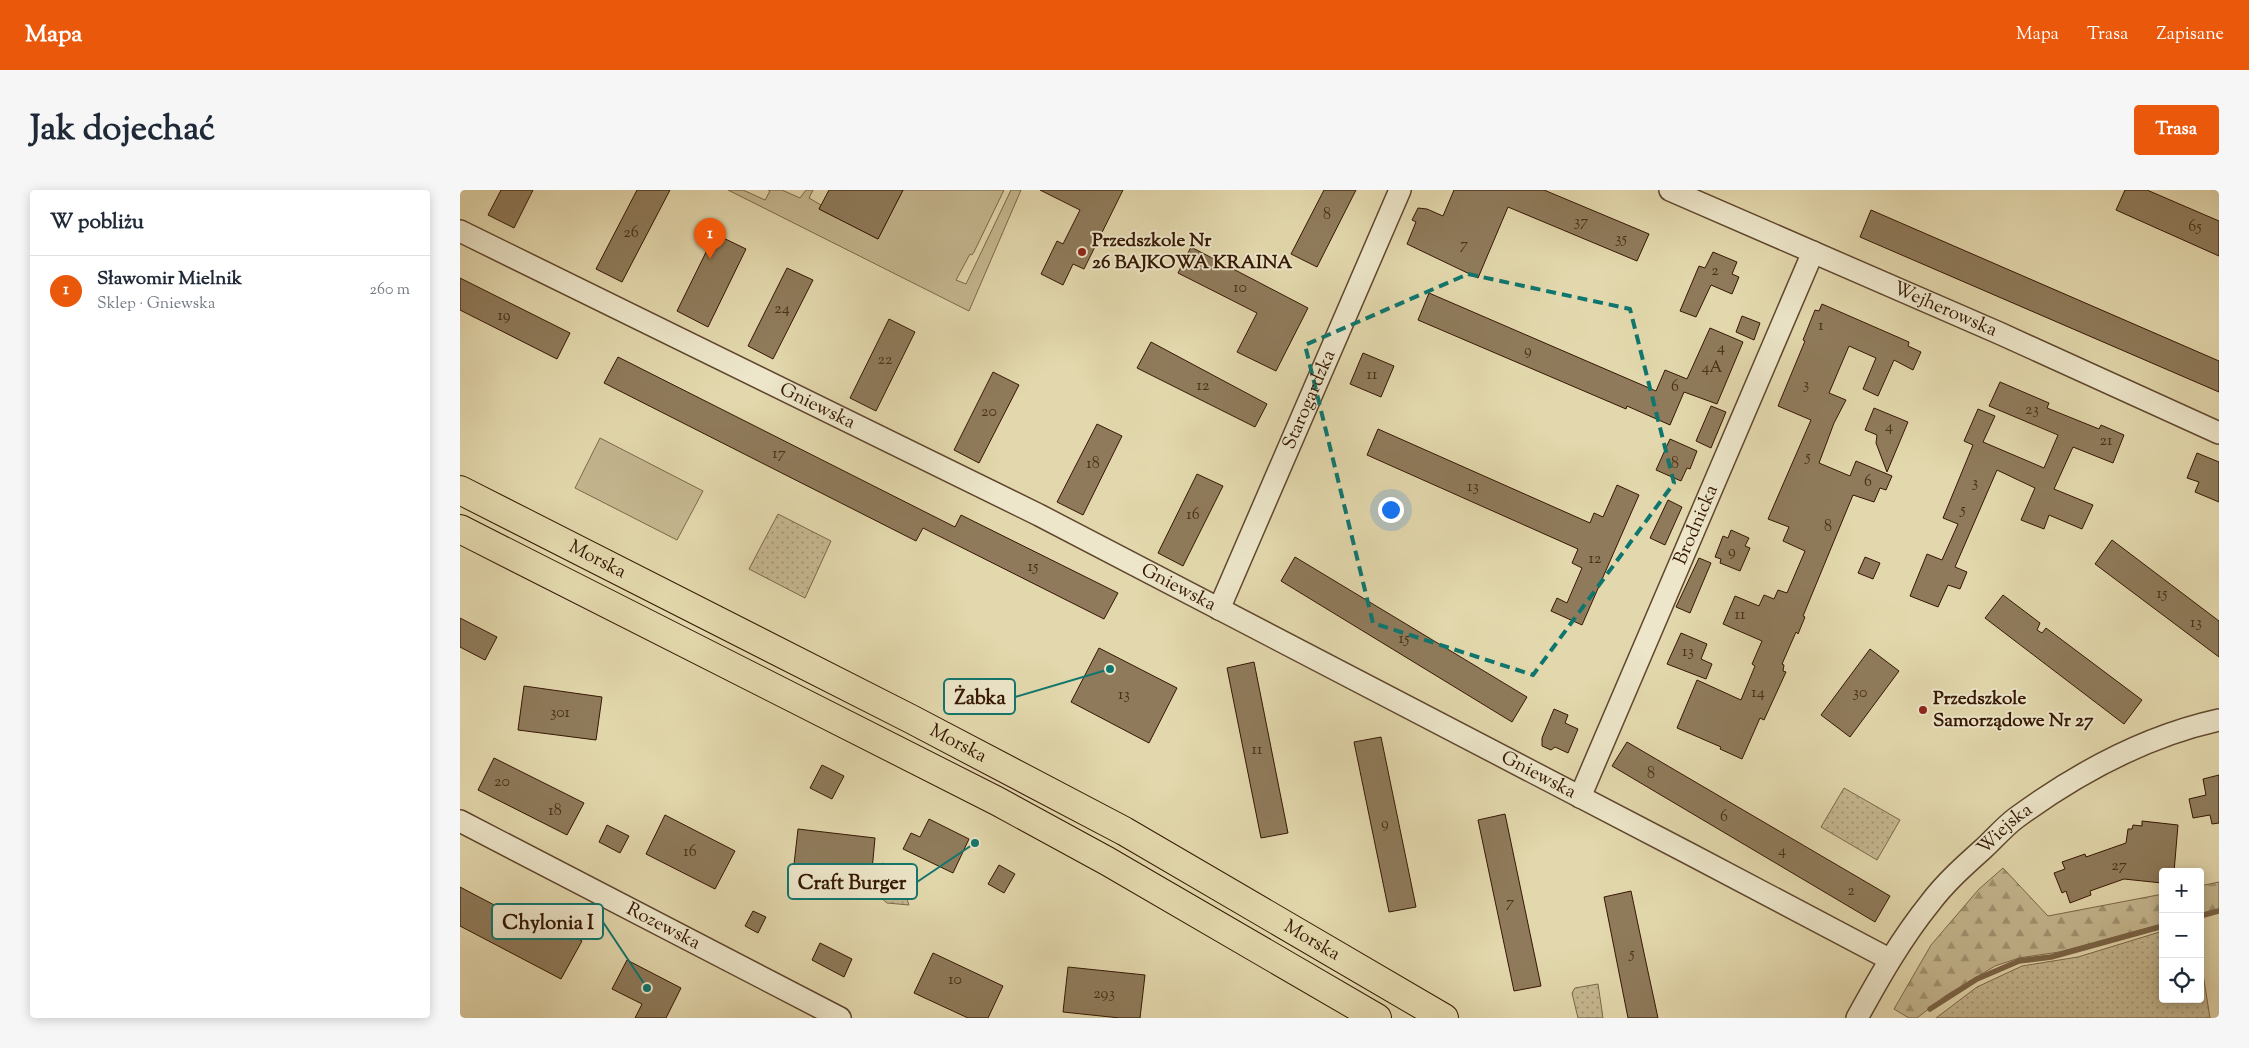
<!DOCTYPE html>
<html lang="pl">
<meta charset="utf-8">
<style>
:root{--surface:#fff;--page:#f6f6f7;--text:#1f2937;--muted:#747a83;--line:#e0e1e3;--accent:#ea580c}
body{margin:0;font-family:"Sorts Mill Goudy",serif;background:var(--page);color:var(--text)}
.controls{position:absolute;right:15px;bottom:15px;display:grid;overflow:hidden;border-radius:5px;box-shadow:0 2px 12px #0003}
.controls button{width:45px;height:45px;display:grid;place-items:center;padding:0;border:0;border-bottom:1px solid var(--line);background:var(--surface);color:var(--text);font:25px sans-serif}
.you{position:absolute;left:930px;top:319px;width:18px;height:18px;margin:-12px;border:4px solid #fff;border-radius:50%;background:#1a73e8;box-shadow:0 0 0 8px #1a73e833}
.badge{display:grid;place-items:center;width:32px;height:32px;border-radius:50%;background:var(--accent);color:#fff;font-size:16px;font-weight:700}
.pin{position:absolute;translate:-50% -41px;filter:drop-shadow(0 1px 2px #0008)}
.pin::after{content:'';position:absolute;top:26px;width:18px;height:15px;background:inherit;clip-path:polygon(0 0,100% 0,50% 100%)}
.list{margin:0;padding:0;list-style:none}
h2{display:flex;justify-content:space-between;align-items:center;height:65px;margin:0;padding:0 20px;font-size:21px}
h2 small{font-size:16px;font-weight:400;color:var(--muted)}
.list li{display:grid;grid-template-columns:32px 1fr auto;gap:15px;align-items:center;box-sizing:border-box;height:70px;padding:0 20px;border-top:1px solid var(--line)}
.list b{display:block;font-size:19px;white-space:nowrap}
.list p{margin:0;font-size:16px;white-space:nowrap;color:var(--muted)}
.list em{font-size:16px;font-style:normal;color:var(--muted)}
.icon{flex:none;width:28px;height:28px;fill:none;stroke:currentColor;stroke-width:2;stroke-linecap:round;stroke-linejoin:round}
.map{position:relative;flex:none;width:1759px;height:828px;overflow:hidden;border-radius:5px}
header{display:flex;align-items:center;gap:30px;box-sizing:border-box;height:70px;padding:0 25px;background:var(--accent);color:#fff}
header strong{font-size:24px}
nav{display:flex;gap:28px;margin-inline-start:auto;font-size:18px}
.intro{display:flex;align-items:center;justify-content:space-between;box-sizing:border-box;height:120px;padding:0 30px}
h1{margin:0;font-size:35px}
.button{padding:12px 22px;border-radius:5px;background:var(--accent);color:#fff;font-size:18px;font-weight:700}
main{display:flex;gap:30px;padding:0 30px}
aside{flex:1;background:var(--surface);border-radius:5px;box-shadow:0 2px 12px #0003}
.map>svg:first-child{display:block}
.grass{fill:#c5b790;stroke:#7d674a}
.forest{fill:url(#forest-firs);stroke:#7d674a}
.park{fill:url(#park-dots);stroke:#7d674a}
.lines{fill:none;stroke-linecap:round;stroke-linejoin:round}
.stream{stroke:#7a6346;stroke-width:5.5}
.building{fill:#8f7b5b;stroke:#351703}
.street-casing{stroke:#60472e;stroke-width:24}
.primary-casing{stroke:#351703;stroke-width:30}
.street{stroke:#ede6ca;stroke-width:21}
.primary{stroke:#e3d8ad;stroke-width:28}
.marked{fill:none;stroke:#0f766e;stroke-width:4;stroke-dasharray:10 6;stroke-linejoin:round}
.poi-dot{fill:#8f2418;stroke:#ede6ca;stroke-width:2}
.labels{text-anchor:middle;dominant-baseline:central;stroke-width:4;stroke-linejoin:round;paint-order:stroke}
.number-label{font-size:16px;fill:#4c3019}
.poi-label{font-size:19px;font-weight:bold;fill:#351703;stroke:#ede6ca;text-anchor:start}
.street-label{font-size:19px;fill:#351703;stroke:#ede6ca}
.leader{fill:none;stroke:#0f766e;stroke-width:2}
.callout-dot{fill:#0f766e;stroke:#ede6ca;stroke-width:2}
.callout{fill:#ede6ca;stroke:#0f766e;stroke-width:2}
.callout-label{font-size:20px;text-anchor:middle;font-weight:bold;fill:#351703}
</style>
<header>
<strong>Mapa</strong>
<nav><a>Mapa</a><a>Trasa</a><a>Zapisane</a></nav>
</header>
<div class="intro"><h1>Jak dojechać</h1><a class="button">Trasa</a></div>
<main>
<aside>
<h2>W pobliżu<small></small></h2>
<ul class="list">
<li><span class="badge">1</span><div><b>Sławomir Mielnik</b><p>Sklep · Gniewska</p></div><em>260 m</em></li>
</ul>
</aside>
<div class="map">
<svg width="1759" height="828" viewBox="0 0 1759 828">
<defs>
<pattern id="forest-firs" width="22" height="20" patternUnits="userSpaceOnUse" patternTransform="scale(1.25)"><rect width="22" height="20" fill="#c5b790"/><path d="M5 1l3.5 6h-7zM16 11l3.5 6h-7z" fill="#a19473"/></pattern>
<pattern id="park-dots" width="8" height="8" patternUnits="userSpaceOnUse" patternTransform="scale(1.25)"><rect width="8" height="8" fill="#c5b790"/><path d="M2 2h.1M6 6h.1" fill="none" stroke="#a19473" stroke-width="1.8" stroke-linecap="round"/></pattern>
</defs>
<rect width="100%" height="100%" fill="#e3d8ad"/>
<filter id="stains"><feTurbulence type="fractalNoise" baseFrequency=".004" numOctaves="4"/><feColorMatrix values="0 0 0 0 .2 0 0 0 0 .09 0 0 0 0 .02 0 0 0 .5 -.17"/></filter>
<radialGradient id="worn" r=".72"><stop offset=".6" stop-color="#630" stop-opacity="0"/><stop offset="1" stop-color="#630" stop-opacity=".3"/></radialGradient>
<g class="grass">
<polygon points="268,0 283,0 305,10 310,1 308,0 322,0 340,8 346,0 353,0 349,8 361,15 359,19 418,49 443,0 544,0 514,62 512,65 510,64 496,90 506,94 551,0 561,0 509,121"/>
<polygon points="140,248 243,301 217,350 115,298"/>
</g>
<g class="forest">
<polygon points="1543,678 1588,726 1703,704 1703,734 1599,762 1559,768 1535,776 1485,806 1457,828 1449,828 1434,819 1471,755 1519,699"/>
<polygon points="1759,692 1759,719 1740,724 1740,696"/>
</g>
<g class="park">
<polygon points="318,324 371,351 345,408 289,379"/>
<polygon points="1384,598 1440,630 1417,670 1361,637"/>
<polygon points="422,673 436,677 449,715 427,713 418,705"/>
<polygon points="1703,741 1703,809 1740,809 1740,765 1750,828 1476,828 1517,797 1562,776 1618,767"/>
<polygon points="1138,794 1143,828 1118,828 1112,803 1115,798"/>
</g>
<g class="lines">
<g class="stream">
<polyline points="1740,726 1759,721"/>
<polyline points="1470,819 1517,789 1559,771 1591,767 1703,736"/>
</g>
</g>
<g class="building">
<polygon points="41,0 73,0 54,38 28,25"/>
<polygon points="177,0 210,0 162,92 136,79"/>
<polygon points="369,0 443,0 418,49 359,19"/>
<polygon points="580,0 663,0 624,79 613,74 603,95 581,84 597,51 603,54 620,20"/>
<polygon points="864,0 896,0 857,77 831,64"/>
<polygon points="994,0 1084,0 1189,44 1177,71 1048,17 1018,88 947,54 956,32 952,30 958,18 967,19 983,26"/>
<polygon points="1665,0 1687,0 1759,31 1759,66 1656,20"/>
<polygon points="1411,20 1759,171 1759,202 1400,47"/>
<polygon points="255,44 286,59 248,137 217,121"/>
<polygon points="731,57 848,118 816,181 777,162 797,123 718,83"/>
<polygon points="1253,62 1277,72 1272,84 1279,87 1272,104 1251,95 1236,127 1220,121 1239,76 1245,78"/>
<polygon points="327,78 353,90 313,169 288,156"/>
<polygon points="0,88 110,143 97,169 0,120"/>
<polygon points="969,103 1196,201 1205,180 1227,189 1250,138 1283,152 1257,214 1224,202 1210,235 1167,216 1166,219 958,130"/>
<polygon points="1362,114 1449,152 1448,156 1461,162 1453,180 1434,170 1418,206 1403,199 1416,168 1389,156 1369,203 1386,210 1374,233 1359,273 1390,286 1396,271 1432,286 1426,300 1420,298 1414,312 1393,305 1343,426 1345,427 1338,444 1336,442 1322,474 1324,475 1323,481 1326,482 1304,530 1300,528 1282,569 1260,559 1261,557 1217,538 1237,490 1281,510 1295,476 1292,474 1302,451 1263,434 1275,406 1299,416 1304,405 1314,409 1318,400 1327,403 1345,361 1323,351 1329,337 1308,329 1351,230 1318,216 1345,151 1343,150 1355,120 1359,121"/>
<polygon points="1282,126 1300,133 1294,150 1276,142"/>
<polygon points="429,129 455,142 416,221 390,208"/>
<polygon points="691,152 807,214 795,237 677,178"/>
<polygon points="903,163 934,176 921,207 890,194"/>
<polygon points="158,167 495,337 501,325 658,403 644,429 463,338 456,351 144,193"/>
<polygon points="533,182 559,195 519,273 494,260"/>
<polygon points="1540,192 1589,213 1587,218 1639,239 1641,235 1664,245 1653,273 1613,257 1594,299 1633,315 1622,339 1589,325 1584,339 1561,330 1575,298 1537,280 1495,377 1507,382 1500,399 1488,395 1478,417 1450,406 1467,364 1482,370 1498,334 1483,328 1513,255 1504,251 1518,219 1535,226 1523,252 1584,278 1598,245 1529,216"/>
<polygon points="1251,216 1266,222 1251,258 1236,251"/>
<polygon points="1414,218 1448,232 1427,282 1416,253 1417,245 1405,240"/>
<polygon points="637,234 662,246 623,325 597,312"/>
<polygon points="918,239 1130,333 1134,323 1143,327 1157,295 1179,305 1122,435 1091,421 1097,408 1107,413 1122,378 1112,373 1118,359 907,265"/>
<polygon points="1210,249 1237,261 1230,279 1227,278 1221,291 1196,280"/>
<polygon points="1737,263 1759,272 1759,312 1735,302 1739,292 1727,288"/>
<polygon points="737,284 763,296 723,376 698,363"/>
<polygon points="1208,310 1222,317 1205,355 1190,348"/>
<polygon points="1271,340 1289,348 1285,356 1290,358 1280,381 1260,373 1261,369 1255,367 1263,346 1268,348"/>
<polygon points="1652,350 1759,431 1759,467 1635,374"/>
<polygon points="835,367 1067,507 1052,532 821,391"/>
<polygon points="1405,367 1420,373 1413,389 1398,383"/>
<polygon points="1239,368 1251,373 1230,423 1216,417"/>
<polygon points="1543,405 1580,433 1577,440 1582,443 1586,438 1682,510 1664,534 1525,428"/>
<polygon points="0,428 37,447 25,470 0,457"/>
<polygon points="1221,443 1247,454 1241,469 1252,474 1246,489 1207,474"/>
<polygon points="639,458 717,498 689,553 611,512"/>
<polygon points="1410,459 1439,481 1390,547 1361,525"/>
<polygon points="794,472 828,643 801,648 767,478"/>
<polygon points="64,496 142,507 136,550 58,540"/>
<polygon points="1094,519 1108,525 1105,533 1118,539 1108,563 1095,557 1091,560 1082,556 1082,548"/>
<polygon points="921,547 956,717 929,722 894,552"/>
<polygon points="1167,552 1430,706 1415,732 1152,576"/>
<polygon points="34,568 124,613 107,645 18,600"/>
<polygon points="362,575 384,586 372,609 350,598"/>
<polygon points="1759,585 1759,633 1752,634 1750,625 1733,628 1729,609 1746,605 1743,589"/>
<polygon points="1045,624 1081,796 1054,801 1018,630"/>
<polygon points="205,625 275,661 255,699 186,664"/>
<polygon points="469,629 509,649 493,683 443,659 451,643 460,647"/>
<polygon points="1682,631 1718,635 1714,682 1703,682 1702,693 1664,689 1630,701 1631,705 1610,713 1606,701 1602,703 1594,683 1605,679 1602,672 1625,664 1626,667 1666,653 1668,639 1672,639 1673,635 1682,636"/>
<polygon points="147,635 169,646 160,663 139,652"/>
<polygon points="338,639 415,648 411,691 333,683"/>
<polygon points="539,675 555,684 544,703 528,694"/>
<polygon points="0,697 95,747 99,739 122,751 101,789 0,736"/>
<polygon points="1171,701 1184,763 1198,828 1168,828 1144,707"/>
<polygon points="293,721 306,727 298,743 285,736"/>
<polygon points="360,753 392,769 384,787 352,770"/>
<polygon points="473,763 543,796 528,828 508,828 454,803"/>
<polygon points="167,770 221,798 206,828 175,828 182,814 152,799"/>
<polygon points="608,777 685,785 680,828 660,828 603,822"/>
</g>
<g class="lines">
<g class="street-casing">
<g id="street">
<path id="s1" d="M1210,0L1539,143L1759,243"/>
<path id="s2" d="M0,41L579,325L1230,664L1429,769"/>
<path id="s3" d="M759,419L940,0"/>
<path id="s4" d="M1120,607L1353,62"/>
<path id="s5" d="M0,631L380,828"/>
<path id="s6" d="M1397,828C1419,788 1441,749 1470,713C1485,693 1504,676 1523,659C1534,649 1544,637 1556,628C1616,584 1686,546 1759,530"/>
</g>
</g>
<g class="primary-casing">
<g id="primary">
<path id="s7" d="M0,300L451,529L664,641L984,828"/>
<polyline points="0,339 537,611 647,671 917,828"/>
</g>
</g>
<use href="#street" class="street"/>
<use href="#primary" class="primary"/>
</g>
<path class="marked" d="M1008,84L1170,119L1214,293L1073,485L913,433L845,155Z"/>
<g class="poi-dot">
<circle cx="622" cy="62" r="5"/>
<circle cx="1463" cy="520" r="5"/>
</g>
<g class="labels">
<g class="number-label">
<text x="867" y="25">8</text>
<text x="1121" y="32">37</text>
<text x="1735" y="37">65</text>
<text x="171" y="43">26</text>
<text x="1161" y="49">35</text>
<text x="1004" y="55">7</text>
<text x="1255" y="81">2</text>
<text x="780" y="98">10</text>
<text x="322" y="119">24</text>
<text x="44" y="126">19</text>
<text x="1361" y="136">1</text>
<text x="1261" y="158">4</text>
<text x="1068" y="161">9</text>
<text x="425" y="170">22</text>
<text x="1252" y="178">4A</text>
<text x="912" y="185">11</text>
<text x="1346" y="195">3</text>
<text x="743" y="196">12</text>
<text x="1215" y="197">6</text>
<text x="1572" y="220">23</text>
<text x="529" y="222">20</text>
<text x="1429" y="237">4</text>
<text x="1646" y="251">21</text>
<text x="319" y="264">17</text>
<text x="1348" y="267">5</text>
<text x="633" y="274">18</text>
<text x="1215" y="274">8</text>
<text x="1408" y="292">6</text>
<text x="1515" y="293">3</text>
<text x="1013" y="297">13</text>
<text x="1503" y="320">5</text>
<text x="733" y="325">16</text>
<text x="1368" y="337">8</text>
<text x="1272" y="362">9</text>
<text x="1135" y="369">12</text>
<text x="573" y="377">15</text>
<text x="1702" y="404">15</text>
<text x="1280" y="425">11</text>
<text x="1736" y="433">13</text>
<text x="944" y="449">15</text>
<text x="1228" y="462">13</text>
<text x="1298" y="503">14</text>
<text x="1400" y="503">30</text>
<text x="664" y="505">13</text>
<text x="100" y="523">301</text>
<text x="797" y="560">11</text>
<text x="1191" y="584">8</text>
<text x="42" y="592">20</text>
<text x="95" y="621">18</text>
<text x="1264" y="627">6</text>
<text x="925" y="634">9</text>
<text x="1322" y="661">4</text>
<text x="230" y="662">16</text>
<text x="1659" y="676">27</text>
<text x="1391" y="701">2</text>
<text x="1050" y="713">7</text>
<text x="1172" y="764">5</text>
<text x="495" y="790">10</text>
<text x="644" y="804">293</text>
</g>
<g class="poi-label">
<text x="632" y="51">Przedszkole Nr<tspan x="632" dy="22">26 BAJKOWA KRAINA</tspan></text>
<text x="1473" y="509">Przedszkole<tspan x="1473" dy="22">Samorządowe Nr 27</tspan></text>
</g>
<g class="street-label">
<text stroke="none"><textPath href="#s1" startOffset="300">Wejherowska</textPath></text>
<text stroke="none"><textPath href="#s3" startOffset="228">Starogardzka</textPath></text>
<text stroke="none"><textPath href="#s2" startOffset="398">Gniewska</textPath></text>
<text stroke="none"><textPath href="#s4" startOffset="296">Brodnicka</textPath></text>
<text stroke="none"><textPath href="#s7" startOffset="154">Morska</textPath></text>
<text stroke="none"><textPath href="#s2" startOffset="802">Gniewska</textPath></text>
<text stroke="none"><textPath href="#s7" startOffset="559">Morska</textPath></text>
<text stroke="none"><textPath href="#s2" startOffset="1208">Gniewska</textPath></text>
<text stroke="none"><textPath href="#s6" startOffset="242">Wiejska</textPath></text>
<text stroke="none"><textPath href="#s5" startOffset="229">Rozewska</textPath></text>
<text stroke="none"><textPath href="#s7" startOffset="964">Morska</textPath></text>
</g>
</g>
<path class="leader" d="M650 479L555 507M515 653L457 692M187 798L143 732"/>
<g class="callout-dot">
<circle cx="650" cy="479" r="5"/>
<circle cx="515" cy="653" r="5"/>
<circle cx="187" cy="798" r="5"/>
</g>
<g class="callout">
<rect x="484" y="489" width="71" height="35" rx="5"/>
<rect x="328" y="674" width="129" height="35" rx="5"/>
<rect x="32" y="714" width="111" height="35" rx="5"/>
</g>
<g class="callout-label">
<text x="520" y="514">Żabka</text>
<text x="392" y="699">Craft Burger</text>
<text x="88" y="739">Chylonia I</text>
</g>
<rect width="100%" height="100%" filter="url(#stains)"/>
<rect width="100%" height="100%" fill="url(#worn)"/>
</svg>
<div class="controls">
<button>+</button>
<button>−</button>
<button><svg class="icon" aria-label="locate" viewBox="0 0 24 24"><circle cx="12" cy="12" r="6"/><path d="M12 2v4M12 18v4M2 12h4M18 12h4"/></svg></button>
</div>
<div class="you"></div>
<div class="pin badge" style="left:250px;top:69px">1</div>
</div>
</main>
